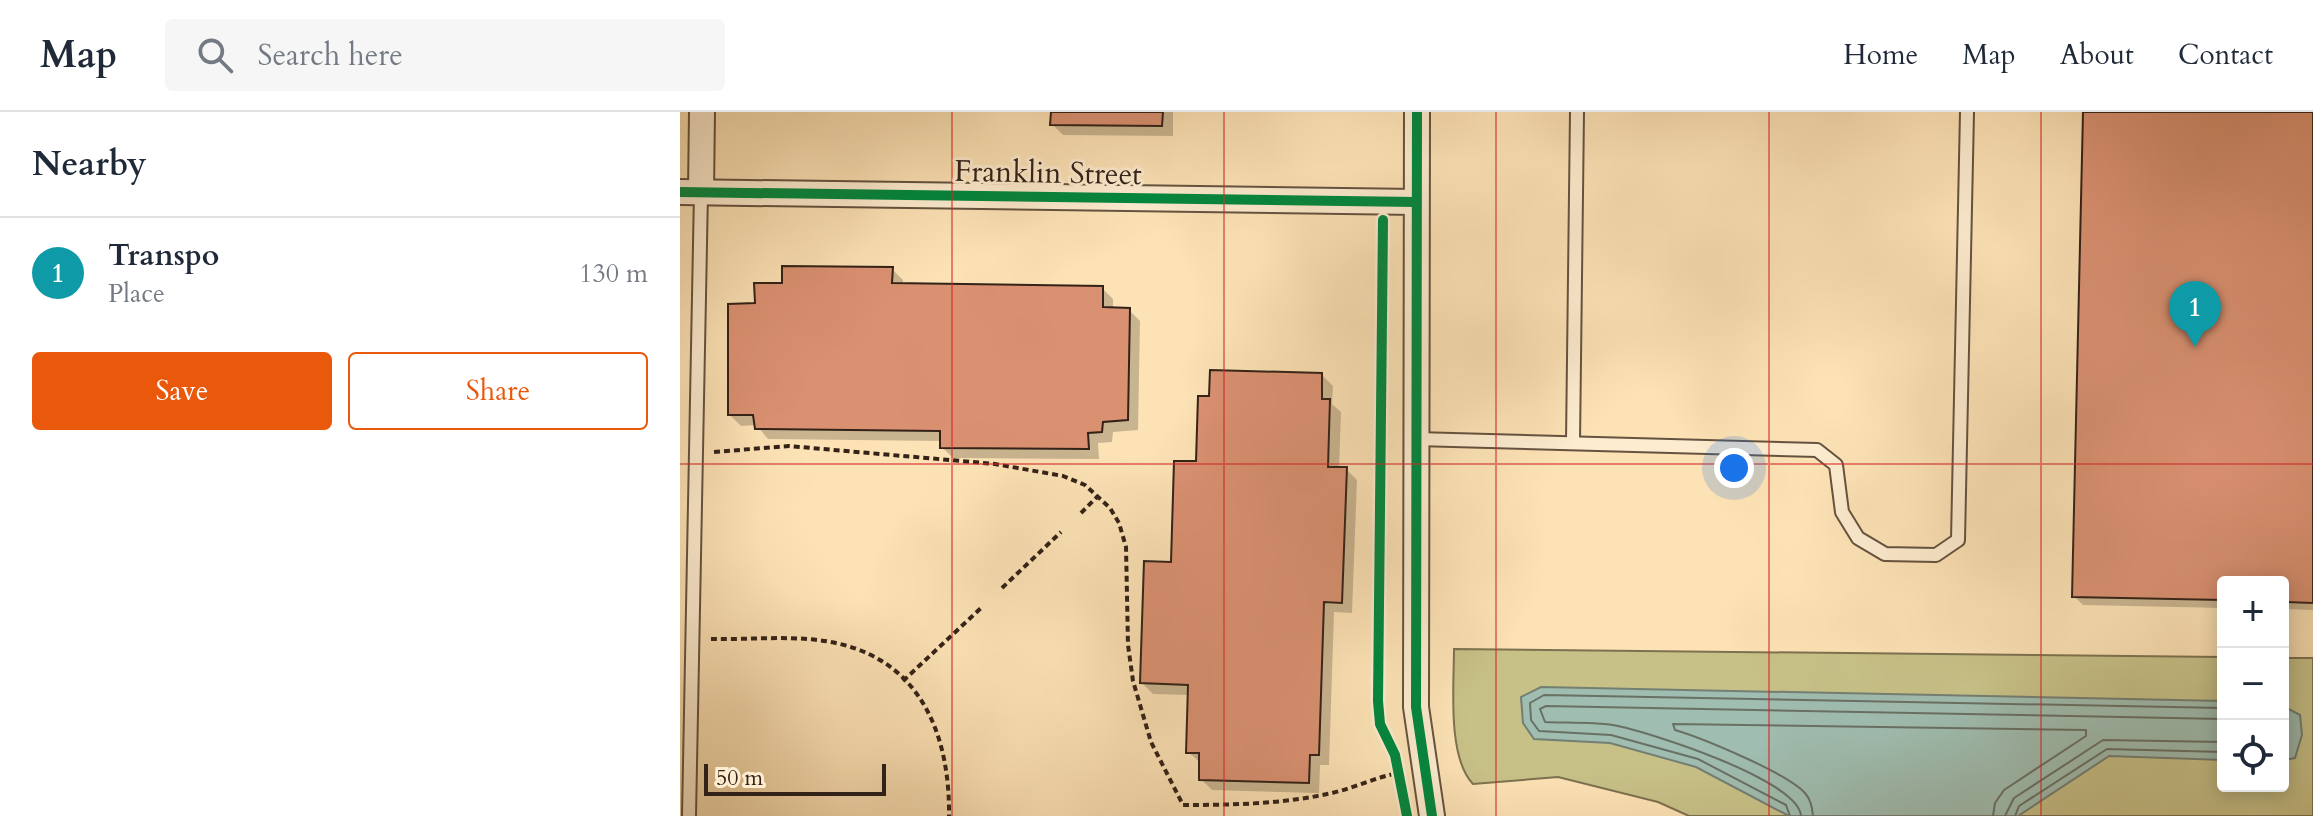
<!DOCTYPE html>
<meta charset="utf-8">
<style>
:root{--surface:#fff;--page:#f6f6f7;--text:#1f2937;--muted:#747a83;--line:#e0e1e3;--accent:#ea580c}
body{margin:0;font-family:Cardo,serif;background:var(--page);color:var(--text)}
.controls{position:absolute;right:24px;bottom:24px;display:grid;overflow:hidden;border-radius:8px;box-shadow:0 4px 20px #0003}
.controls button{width:72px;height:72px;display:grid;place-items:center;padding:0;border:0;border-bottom:2px solid var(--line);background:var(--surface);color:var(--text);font:40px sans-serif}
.scale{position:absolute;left:24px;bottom:20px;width:182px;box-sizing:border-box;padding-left:8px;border:4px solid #332218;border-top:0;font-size:22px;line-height:28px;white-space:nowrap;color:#332218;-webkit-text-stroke:6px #fdeccf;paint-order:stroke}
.you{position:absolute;left:1054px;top:356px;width:28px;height:28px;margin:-20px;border:6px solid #fff;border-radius:50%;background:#1a73e8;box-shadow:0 0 0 12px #1a73e833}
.badge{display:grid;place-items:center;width:52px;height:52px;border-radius:50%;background:var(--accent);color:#fff;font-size:26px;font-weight:700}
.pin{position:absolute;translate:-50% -66px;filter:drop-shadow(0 2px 4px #0008)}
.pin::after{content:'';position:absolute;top:42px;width:28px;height:24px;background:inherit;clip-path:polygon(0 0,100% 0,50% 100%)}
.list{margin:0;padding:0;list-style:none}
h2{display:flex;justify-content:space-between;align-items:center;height:104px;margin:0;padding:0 32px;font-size:34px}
h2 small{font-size:26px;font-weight:400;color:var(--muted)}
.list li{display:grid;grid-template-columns:52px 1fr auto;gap:24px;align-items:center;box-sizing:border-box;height:112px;padding:0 32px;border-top:2px solid var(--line)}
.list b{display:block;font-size:30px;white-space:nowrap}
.list p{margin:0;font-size:26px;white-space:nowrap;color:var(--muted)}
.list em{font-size:26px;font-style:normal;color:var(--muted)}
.actions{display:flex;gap:16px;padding:24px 32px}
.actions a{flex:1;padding:18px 0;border:2px solid var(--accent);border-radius:8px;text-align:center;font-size:28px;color:var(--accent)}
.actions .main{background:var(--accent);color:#fff}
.icon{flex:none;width:44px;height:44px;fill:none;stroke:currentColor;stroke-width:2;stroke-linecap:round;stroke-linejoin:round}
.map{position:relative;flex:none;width:1633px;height:704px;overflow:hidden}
header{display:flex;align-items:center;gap:48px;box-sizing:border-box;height:112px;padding:0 40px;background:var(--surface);border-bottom:2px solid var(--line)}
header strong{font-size:38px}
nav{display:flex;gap:44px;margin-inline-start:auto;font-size:28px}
.search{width:560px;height:72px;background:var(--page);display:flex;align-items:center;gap:20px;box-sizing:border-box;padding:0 28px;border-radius:8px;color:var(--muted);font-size:30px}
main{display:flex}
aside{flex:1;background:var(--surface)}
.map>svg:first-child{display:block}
.green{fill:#c7c188;stroke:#7d7250;stroke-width:2}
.water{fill:#9fbdb0;stroke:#747f73;stroke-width:2}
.shadow{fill:#0003}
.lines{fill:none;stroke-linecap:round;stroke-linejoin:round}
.shore{stroke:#697064;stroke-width:2}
.building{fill:#da9172;stroke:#332218;stroke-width:2}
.lane-casing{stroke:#65523f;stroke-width:16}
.street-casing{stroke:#65523f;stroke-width:28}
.path{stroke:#332218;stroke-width:4;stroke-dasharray:6 4;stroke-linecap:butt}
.lane{stroke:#fdeccf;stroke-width:12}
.street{stroke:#fdeccf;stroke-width:24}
.cycleway-casing{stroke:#fdeccf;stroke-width:15}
.cycleway{stroke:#00873e;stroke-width:10}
.grid{fill:none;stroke:#d62828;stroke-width:2;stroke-opacity:0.55}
.labels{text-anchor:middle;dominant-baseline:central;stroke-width:6;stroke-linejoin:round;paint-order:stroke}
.street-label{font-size:30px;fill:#332218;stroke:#fdeccf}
</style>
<header>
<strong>Map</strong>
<div class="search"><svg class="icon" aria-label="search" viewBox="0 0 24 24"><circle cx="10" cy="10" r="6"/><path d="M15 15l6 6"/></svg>Search here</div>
<nav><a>Home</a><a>Map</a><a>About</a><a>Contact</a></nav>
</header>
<main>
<aside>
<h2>Nearby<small></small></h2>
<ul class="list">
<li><span class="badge" style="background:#0f9aa8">1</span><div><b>Transpo</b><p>Place</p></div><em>130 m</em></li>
</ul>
<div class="actions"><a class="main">Save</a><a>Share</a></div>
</aside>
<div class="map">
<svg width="1633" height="704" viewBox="0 0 1633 704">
<rect width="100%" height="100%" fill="#fce2b5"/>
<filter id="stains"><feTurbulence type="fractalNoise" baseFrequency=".0025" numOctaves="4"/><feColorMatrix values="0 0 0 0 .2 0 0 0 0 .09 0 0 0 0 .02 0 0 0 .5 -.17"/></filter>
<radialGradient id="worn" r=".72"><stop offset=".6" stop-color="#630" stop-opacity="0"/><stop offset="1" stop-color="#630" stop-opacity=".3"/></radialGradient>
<path class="green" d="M774,537L1543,545V674H1603V546H1633V704H1009L978,690L878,665L793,672C767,645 774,573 774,537Z"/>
<g class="water">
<polygon points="861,575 1543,589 1543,648 1429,644 1338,704 1109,704 1016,655 930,631 854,627 843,611 841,585"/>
<polygon points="1603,594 1620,603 1622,623 1615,646 1603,648"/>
</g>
<g class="shadow">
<polygon points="373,0 493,0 493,24 383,23 372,12"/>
<polygon points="1405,0 1633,0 1633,498 1603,497 1603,470 1543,470 1543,496 1403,493 1394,484"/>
<polygon points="212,157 223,168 223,173 422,176 433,187 433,197 449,198 460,209 458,318 433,320 432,330 418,331 419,347 273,346 262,335 262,329 88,327 76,313 61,314 50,303 77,193 104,173"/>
<polygon points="642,263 653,274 652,292 661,300 659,357 666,357 677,368 672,501 654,500 649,653 640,653 639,681 532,678 521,667 521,651 508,640 510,583 473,582 462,571 518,352"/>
</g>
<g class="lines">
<g class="shore">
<polyline points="1110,704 1106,693 1018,647 931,623 859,619 851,608 850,591 864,583 1543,596"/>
<path d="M1121,704C1119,668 967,619 933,613C911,610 887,611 865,610L860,597L866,594L1543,607"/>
<path d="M1133,704C1132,695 1131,688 1125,681C1107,661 1022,626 995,618L993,612L1406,618V624L1324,678L1315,691L1313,704"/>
<polyline points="1325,704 1334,686 1423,628 1543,630"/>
<polyline points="1335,704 1339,694 1427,637 1543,640"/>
</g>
</g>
<g class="building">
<polygon points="371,0 483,0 482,14 370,13"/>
<polygon points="1403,0 1633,0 1633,491 1603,490 1603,470 1543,470 1543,488 1392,485"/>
<polygon points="102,154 213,155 212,171 423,174 423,195 450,196 448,308 423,310 422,320 408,321 409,337 260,336 260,319 75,317 73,303 48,303 48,192 75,191 74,171 102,171"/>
<polygon points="530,258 642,261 642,287 650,287 648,355 667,355 662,491 644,490 639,643 630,643 629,671 519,668 519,641 506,641 508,573 460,571 464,449 491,450 494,349 516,349 518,284 529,284"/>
</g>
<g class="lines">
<g class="lane-casing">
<g id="lane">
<polyline points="736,327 1137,338 1156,353 1162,400 1178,426 1205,442 1256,443 1278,428 1287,0"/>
<polyline points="893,330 897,0"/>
<polyline points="9,704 21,80"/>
</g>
</g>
<g class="street-casing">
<g id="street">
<polyline points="737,0 736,595 752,704"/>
<polyline points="0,80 736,90"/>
<polyline points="21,80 22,0"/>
</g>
</g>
<g class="path">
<path d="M34,340L109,334L315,352L383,364L405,373L430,396L439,411L446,435L448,533L453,569L471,630L503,693C552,693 604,692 652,681C677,675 698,664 724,660"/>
<polyline points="401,401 418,384"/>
<polyline points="322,476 381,420"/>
<path d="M31,527C73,528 120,522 160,532C244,552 270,628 269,704"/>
<polyline points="223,569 301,496"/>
</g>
<use href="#lane" class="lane"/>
<use href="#street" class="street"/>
<g class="cycleway-casing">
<g id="cycleway">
<polyline points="737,0 736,595 752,704"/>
<polyline points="0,80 736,90"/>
<polyline points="703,108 698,589 700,612 715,643 727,704"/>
</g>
</g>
<use href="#cycleway" class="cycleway"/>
</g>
<path class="grid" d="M272,0V704M544,0V704M816,0V704M1089,0V704M1361,0V704M0,352H1633"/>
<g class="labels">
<g class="street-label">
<text transform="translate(368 61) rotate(1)">Franklin Street</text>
</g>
</g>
<rect width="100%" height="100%" filter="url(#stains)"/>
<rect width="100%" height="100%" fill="url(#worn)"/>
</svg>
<div class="controls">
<button>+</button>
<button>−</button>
<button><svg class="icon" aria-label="locate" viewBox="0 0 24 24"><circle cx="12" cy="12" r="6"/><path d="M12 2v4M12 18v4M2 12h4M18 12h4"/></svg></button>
</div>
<div class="scale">50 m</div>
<div class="you"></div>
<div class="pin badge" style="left:1515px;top:235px;background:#0f9aa8">1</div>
</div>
</main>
